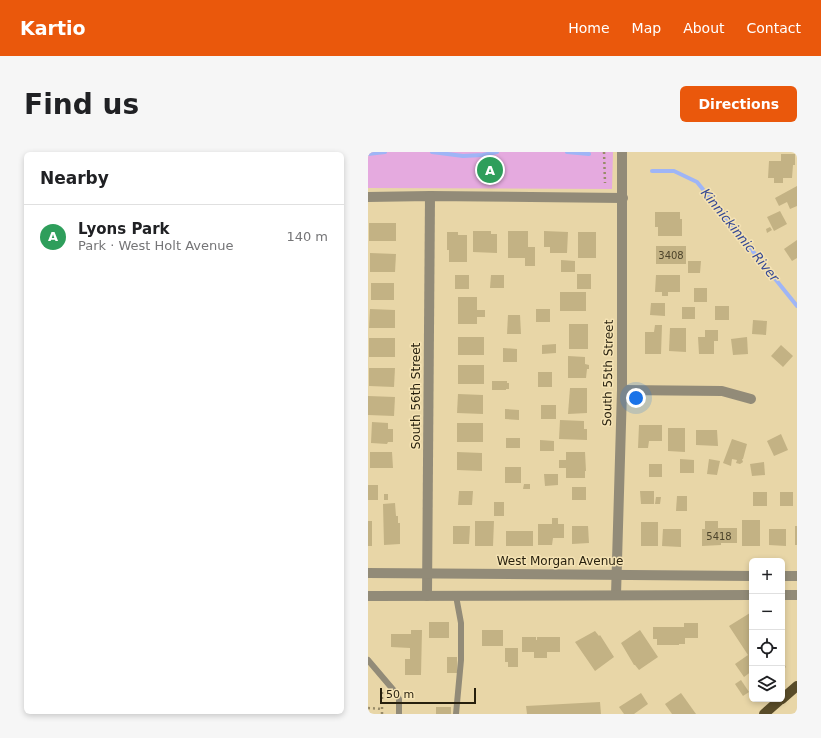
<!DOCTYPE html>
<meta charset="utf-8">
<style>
:root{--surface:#fff;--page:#f6f6f6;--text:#202124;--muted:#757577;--line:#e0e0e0;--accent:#ea580c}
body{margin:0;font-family:"DejaVu Sans",sans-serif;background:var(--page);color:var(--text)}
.controls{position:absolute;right:12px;bottom:12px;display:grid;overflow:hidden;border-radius:6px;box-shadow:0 2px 6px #0003}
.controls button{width:36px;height:36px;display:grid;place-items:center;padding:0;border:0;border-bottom:1px solid var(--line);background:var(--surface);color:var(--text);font:20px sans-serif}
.scale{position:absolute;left:12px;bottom:10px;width:96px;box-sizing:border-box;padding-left:4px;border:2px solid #261f0d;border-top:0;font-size:11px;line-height:14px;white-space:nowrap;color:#261f0d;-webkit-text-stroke:3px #f5e3b4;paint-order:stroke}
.you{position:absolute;left:268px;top:246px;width:14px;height:14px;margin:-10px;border:3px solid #fff;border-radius:50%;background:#1a73e8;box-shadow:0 0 0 6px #1a73e833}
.badge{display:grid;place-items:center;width:26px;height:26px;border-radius:50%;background:var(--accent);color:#fff;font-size:13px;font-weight:700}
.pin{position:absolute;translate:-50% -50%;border:2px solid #fff;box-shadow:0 1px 4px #0006}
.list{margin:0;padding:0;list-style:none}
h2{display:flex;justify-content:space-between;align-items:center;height:52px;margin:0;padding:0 16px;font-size:17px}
h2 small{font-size:13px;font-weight:400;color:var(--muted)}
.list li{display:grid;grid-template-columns:26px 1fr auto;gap:12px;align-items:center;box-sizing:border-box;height:64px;padding:0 16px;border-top:1px solid var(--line)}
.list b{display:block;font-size:15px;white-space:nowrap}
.list p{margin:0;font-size:13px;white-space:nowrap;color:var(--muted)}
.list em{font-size:13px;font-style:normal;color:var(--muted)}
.icon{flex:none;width:22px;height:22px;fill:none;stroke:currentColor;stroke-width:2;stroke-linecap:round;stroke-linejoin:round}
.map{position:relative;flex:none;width:429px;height:562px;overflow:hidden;border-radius:6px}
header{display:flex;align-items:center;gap:24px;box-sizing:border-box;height:56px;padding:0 20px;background:var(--accent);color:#fff}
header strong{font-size:19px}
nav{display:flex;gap:22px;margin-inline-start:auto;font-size:14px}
.intro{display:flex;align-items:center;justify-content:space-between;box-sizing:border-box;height:96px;padding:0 24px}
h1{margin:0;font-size:28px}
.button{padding:10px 18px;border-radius:6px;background:var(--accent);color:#fff;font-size:14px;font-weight:700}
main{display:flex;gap:24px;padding:0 24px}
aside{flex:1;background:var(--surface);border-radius:6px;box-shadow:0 2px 6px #0003}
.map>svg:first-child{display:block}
.green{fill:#e5aadf}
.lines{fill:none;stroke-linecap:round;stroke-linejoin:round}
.stream{stroke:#9fb5f6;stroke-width:4}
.building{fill:#c3b284}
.path{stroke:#988b68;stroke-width:2.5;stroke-dasharray:2 3;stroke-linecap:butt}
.service{stroke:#928b78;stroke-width:6}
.minor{stroke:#928b78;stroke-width:10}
.tertiary{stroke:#928b78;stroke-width:10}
.primary{stroke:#594c29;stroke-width:10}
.labels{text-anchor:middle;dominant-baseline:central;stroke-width:3;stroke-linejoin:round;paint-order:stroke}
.number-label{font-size:10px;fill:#4d442b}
.street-label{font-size:12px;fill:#261f0d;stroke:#f5e3b4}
.water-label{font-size:13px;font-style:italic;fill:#354894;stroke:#f5e3b4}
</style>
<header>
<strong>Kartio</strong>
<nav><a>Home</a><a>Map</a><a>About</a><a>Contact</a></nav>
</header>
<div class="intro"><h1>Find us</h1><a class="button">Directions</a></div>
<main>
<aside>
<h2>Nearby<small></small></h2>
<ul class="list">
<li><span class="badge" style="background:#2e9e5b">A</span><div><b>Lyons Park</b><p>Park · West Holt Avenue</p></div><em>140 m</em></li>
</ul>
</aside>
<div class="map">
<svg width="429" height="562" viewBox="0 0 429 562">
<rect width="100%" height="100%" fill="#e8d6a7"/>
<polygon class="green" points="0,0 245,0 244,37 0,36"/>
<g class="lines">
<g class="stream">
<polyline points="64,0 95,4 115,3 129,0"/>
<polyline points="199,0 221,2"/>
<polyline points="0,2 17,0"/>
<polyline points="284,19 306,19 329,30 429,154"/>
</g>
</g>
<g class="building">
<polygon points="413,2 427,2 427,13 425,13 424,26 415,26 415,31 406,31 406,26 400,26 401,9 413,9"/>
<polygon points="429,34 429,54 422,57 419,50 411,54 407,46"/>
<polygon points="412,59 419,72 406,79 399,65"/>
<polygon points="287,60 312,60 312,67 314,67 314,84 290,84 290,75 287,75"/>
<rect x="1" y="71" width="27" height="18"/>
<polygon points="402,75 404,78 399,81 398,77"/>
<polygon points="105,79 123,79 123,82 129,82 129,101 105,100"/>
<polygon points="140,79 160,79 160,95 167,95 167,114 157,114 157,106 140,106"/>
<polygon points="176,79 200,80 199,101 182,101 182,95 176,95"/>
<polygon points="79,80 90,80 90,83 99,83 99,110 81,110 81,98 79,98"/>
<rect x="210" y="80" width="18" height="26"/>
<polygon points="429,88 429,106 424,109 416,97"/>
<rect x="288" y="94" width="30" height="18"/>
<polygon points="2,101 28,102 27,120 2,120"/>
<polygon points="193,108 207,109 207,120 193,120"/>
<polygon points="320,109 333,109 332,121 320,121"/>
<rect x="209" y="122" width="14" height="15"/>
<rect x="87" y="123" width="14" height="14"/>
<polygon points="123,123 136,123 136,136 122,136"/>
<polygon points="288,123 312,123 312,140 300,140 300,144 294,144 294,140 287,140"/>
<rect x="3" y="131" width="23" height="17"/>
<rect x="326" y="136" width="13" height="14"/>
<rect x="192" y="140" width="26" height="19"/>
<polygon points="90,145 109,145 109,158 117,158 117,165 109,165 109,172 90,172"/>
<polygon points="283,151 297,151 297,164 282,163"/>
<rect x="347" y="154" width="14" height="14"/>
<rect x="314" y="155" width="13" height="12"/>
<polygon points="2,157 27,158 27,176 1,176"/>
<rect x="168" y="157" width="14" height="13"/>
<polygon points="140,163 152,163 153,182 139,182"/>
<polygon points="385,168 399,169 398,183 384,182"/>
<rect x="201" y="172" width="19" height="25"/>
<polygon points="287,173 294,173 293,202 277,202 277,180 286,180"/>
<polygon points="302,176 318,176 318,200 301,199"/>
<polygon points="337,178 350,178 350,189 346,189 346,202 331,202 330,185 337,185"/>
<rect x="90" y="185" width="26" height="18"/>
<polygon points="379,185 380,202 365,203 363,187"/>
<rect x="1" y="186" width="26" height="19"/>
<polygon points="188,192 188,201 174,202 174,193"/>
<polygon points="413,193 425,204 415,215 403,204"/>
<polygon points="135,196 149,197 149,210 135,210"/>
<polygon points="200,204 217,205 217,212 221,213 221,217 219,217 218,226 200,226"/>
<rect x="90" y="213" width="26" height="19"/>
<polygon points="1,216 27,216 26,235 1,234"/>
<rect x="170" y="220" width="14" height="15"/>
<polygon points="124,229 139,229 139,231 141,231 141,237 138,237 138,238 124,238"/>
<polygon points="202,236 219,236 219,261 200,262"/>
<polygon points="90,242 115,243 115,262 89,261"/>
<polygon points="0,244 27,245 26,264 0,263"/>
<rect x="173" y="253" width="15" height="14"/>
<polygon points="137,257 151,258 151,268 137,267"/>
<polygon points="192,268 216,269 216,277 219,277 219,288 191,287"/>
<polygon points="4,270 20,271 20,277 25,277 25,290 20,290 19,292 3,291"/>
<rect x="89" y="271" width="26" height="19"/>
<polygon points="271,273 294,273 294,289 281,289 280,296 270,296"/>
<polygon points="300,276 317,276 317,300 300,299"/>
<polygon points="328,278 349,278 350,294 328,293"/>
<polygon points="413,282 420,298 406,304 399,289"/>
<rect x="138" y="286" width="14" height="10"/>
<polygon points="364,287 379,292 375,307 374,307 375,310 372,312 368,311 369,308 364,307 363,314 355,311"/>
<polygon points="172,288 186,289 186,299 172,299"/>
<polygon points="2,300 24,300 25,316 2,316"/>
<polygon points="89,300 114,301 114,319 89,318"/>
<polygon points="198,300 217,300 218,319 217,319 217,326 198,326 198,316 191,316 191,308 198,308"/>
<polygon points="312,307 326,308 326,321 312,321"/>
<polygon points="341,307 352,309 349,323 339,322"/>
<polygon points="396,310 397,323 384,324 382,312"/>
<rect x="281" y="312" width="13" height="13"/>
<rect x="137" y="315" width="16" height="16"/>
<polygon points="176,322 190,322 190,333 177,334"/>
<polygon points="156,332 162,332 162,337 155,337"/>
<rect x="0" y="333" width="10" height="15"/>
<rect x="204" y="335" width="14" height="13"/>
<polygon points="91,339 105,339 104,353 90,353"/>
<polygon points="272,339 286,339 286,352 273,352"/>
<rect x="385" y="340" width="14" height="14"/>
<rect x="412" y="340" width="13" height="14"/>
<rect x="16" y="342" width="4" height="6"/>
<polygon points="309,344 319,344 319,359 308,359"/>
<polygon points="288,345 293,345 292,352 287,352"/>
<rect x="126" y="350" width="10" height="14"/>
<polygon points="27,351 28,364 30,364 30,371 32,371 32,392 16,393 15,352"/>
<polygon points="184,366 190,366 190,372 196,372 196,386 185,386 184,393 170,393 170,372 184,372"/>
<rect x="374" y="368" width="18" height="26"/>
<rect x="0" y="369" width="4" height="25"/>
<polygon points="107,369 126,369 125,394 107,394"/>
<polygon points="337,369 350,369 350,376 369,376 369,391 353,391 353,393 334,394 334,377 337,377"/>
<rect x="273" y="370" width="17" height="24"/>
<polygon points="85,374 102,374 101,392 85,392"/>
<polygon points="204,374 220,374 221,391 204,392"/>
<rect x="427" y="374" width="2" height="19"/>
<polygon points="295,377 313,377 313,395 294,394"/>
<polygon points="401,377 418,377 418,394 401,393"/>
<rect x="138" y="379" width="27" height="15"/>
<polygon points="382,461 384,464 384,519 376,525 367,512 380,503 361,474"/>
<rect x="61" y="470" width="20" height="16"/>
<polygon points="316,471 330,471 330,486 317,486 317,492 311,492 311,493 289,493 289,487 285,487 285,475 316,475"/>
<polygon points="43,478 54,478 53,523 37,523 37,507 42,507 42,496 23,495 23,482 43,482"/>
<rect x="114" y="478" width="21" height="16"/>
<polygon points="272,478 290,505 271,518 267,513 266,513 253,491"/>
<polygon points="227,479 231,484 232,483 246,505 227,519 207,490"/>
<polygon points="154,485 168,485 168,488 169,488 169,485 192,485 192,500 179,500 179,506 166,506 166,500 154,500"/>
<polygon points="137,496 150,496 150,515 140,515 140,510 137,510"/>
<rect x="79" y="505" width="10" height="16"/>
<polygon points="414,509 418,515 414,518"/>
<polygon points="373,528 381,540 375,544 367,532"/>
<polygon points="273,541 280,552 266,562 256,562 251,555"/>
<polygon points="313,541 328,562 304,562 297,552"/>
<polygon points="232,550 233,562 159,562 158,554"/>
<rect x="68" y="555" width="15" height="7"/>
</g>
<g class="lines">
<g class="path">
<polyline points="236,0 237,31"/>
<polyline points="0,556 14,557"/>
<polyline points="14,562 14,539"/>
</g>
<g class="service">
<polyline points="0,508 28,541 31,547 31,562"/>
<polyline points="88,562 93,508 93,471 88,444"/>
</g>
<g class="minor">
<polyline points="0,45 62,44 255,46"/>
<polyline points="254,238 354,239 383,247"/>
<polyline points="248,443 254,238 254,0"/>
<polyline points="59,444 62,44"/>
</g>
<g class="tertiary">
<polyline points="0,421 384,424"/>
<polyline points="414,424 429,424"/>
<polyline points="414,443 429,443"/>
<polyline points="0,444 384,443"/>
</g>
<g class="primary">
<polyline points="414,547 429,534"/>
<polyline points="396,562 413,547"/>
</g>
</g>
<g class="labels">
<g class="number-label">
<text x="303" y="103">3408</text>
<text x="351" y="384">5418</text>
</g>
<g class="street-label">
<text transform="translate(240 221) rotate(-89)">South 55th Street</text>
<text transform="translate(48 244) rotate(-90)">South 56th Street</text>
<text x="192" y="409">West Morgan Avenue</text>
</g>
<g class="water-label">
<text transform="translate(372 83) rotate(51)">Kinnickinnic River</text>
</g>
</g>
</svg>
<div class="controls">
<button>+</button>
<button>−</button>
<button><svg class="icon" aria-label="locate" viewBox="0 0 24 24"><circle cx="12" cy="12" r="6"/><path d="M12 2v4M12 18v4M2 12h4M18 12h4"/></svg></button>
<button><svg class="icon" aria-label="layers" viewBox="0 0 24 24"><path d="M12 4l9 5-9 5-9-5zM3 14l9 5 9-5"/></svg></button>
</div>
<div class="scale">50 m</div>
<div class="you"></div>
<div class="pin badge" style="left:122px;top:18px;background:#2e9e5b">A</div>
</div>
</main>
